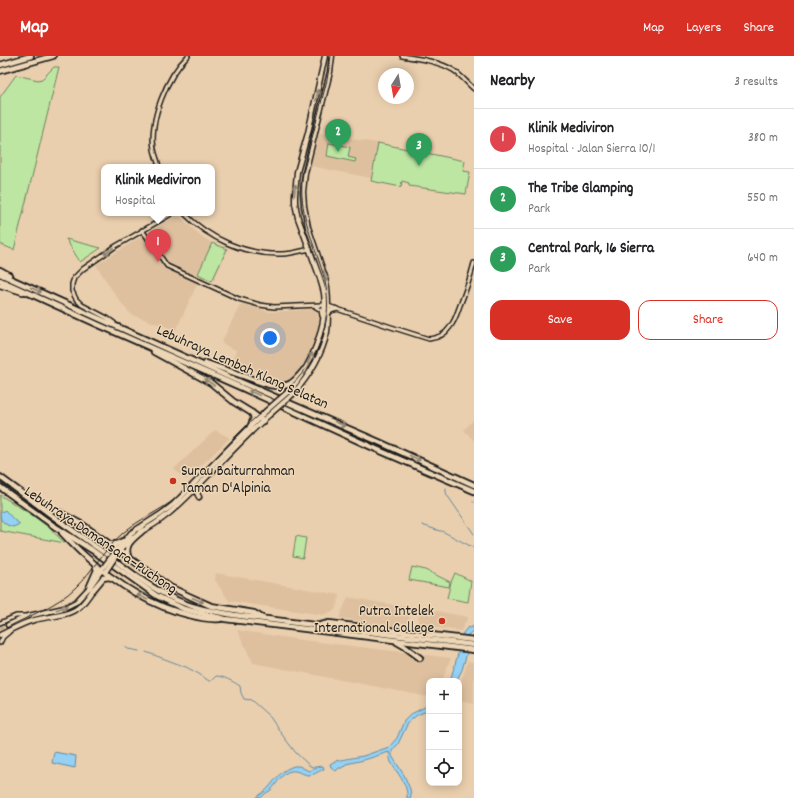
<!DOCTYPE html>
<meta charset="utf-8">
<style>
:root{--surface:#fff;--page:#f2f2f2;--text:#202124;--muted:#757577;--line:#e0e0e0;--accent:#d93025}
body{margin:0;font-family:Dekko,sans-serif;background:var(--page);color:var(--text)}
.controls{position:absolute;right:12px;bottom:12px;display:grid;overflow:hidden;border-radius:8px;box-shadow:0 2px 10px #0003}
.controls button{width:36px;height:36px;display:grid;place-items:center;padding:0;border:0;border-bottom:1px solid var(--line);background:var(--surface);color:var(--text);font:20px sans-serif}
.compass{position:absolute;left:378px;top:12px;width:36px;height:36px;border-radius:50%;background:var(--surface);box-shadow:0 2px 10px #0003;rotate:191deg}
.you{position:absolute;left:270px;top:282px;width:14px;height:14px;margin:-10px;border:3px solid #fff;border-radius:50%;background:#1a73e8;box-shadow:0 0 0 6px #1a73e833}
.badge{display:grid;place-items:center;width:26px;height:26px;border-radius:50%;background:var(--accent);color:#fff;font-size:13px;font-weight:700}
.pin{position:absolute;translate:-50% -33px;filter:drop-shadow(0 1px 2px #0008)}
.pin::after{content:'';position:absolute;top:21px;width:14px;height:12px;background:inherit;clip-path:polygon(0 0,100% 0,50% 100%)}
.popup{position:absolute;left:101px;top:108px;width:114px;height:52px;box-sizing:border-box;display:grid;place-content:center;border-radius:8px;background:var(--surface);filter:drop-shadow(0 1px 3px #0005);font-size:13px;white-space:nowrap;color:var(--muted)}
.popup b{font-size:15px;color:var(--text)}
.popup::after{content:'';position:absolute;left:50%;top:100%;margin-left:-8px;border:8px solid transparent;border-top-color:var(--surface)}
.list{margin:0;padding:0;list-style:none}
h2{display:flex;justify-content:space-between;align-items:center;height:52px;margin:0;padding:0 16px;font-size:17px}
h2 small{font-size:13px;font-weight:400;color:var(--muted)}
.list li{display:grid;grid-template-columns:26px 1fr auto;gap:12px;align-items:center;box-sizing:border-box;height:60px;padding:0 16px;border-top:1px solid var(--line)}
.list b{display:block;font-size:15px;white-space:nowrap}
.list p{margin:0;font-size:13px;white-space:nowrap;color:var(--muted)}
.list em{font-size:13px;font-style:normal;color:var(--muted)}
.actions{display:flex;gap:8px;padding:12px 16px}
.actions a{flex:1;padding:9px 0;border:1px solid var(--accent);border-radius:12px;text-align:center;font-size:14px;color:var(--accent)}
.actions .main{background:var(--accent);color:#fff}
.icon{flex:none;width:22px;height:22px;fill:none;stroke:currentColor;stroke-width:2;stroke-linecap:round;stroke-linejoin:round}
.map{position:relative;flex:none;width:474px;height:742px;overflow:hidden}
header{display:flex;align-items:center;gap:24px;box-sizing:border-box;height:56px;padding:0 20px;background:var(--accent);color:#fff}
header strong{font-size:19px}
nav{display:flex;gap:22px;margin-inline-start:auto;font-size:14px}
main{display:flex}
aside{flex:1;background:var(--surface)}
.map>svg:first-child{display:block}
.built{fill:#dec09f}
.green{fill:#bde6a2;stroke:#6c815f}
.water{fill:#94d1f4;stroke:#64899e}
.lines{fill:none;stroke-linecap:round;stroke-linejoin:round}
.stream{stroke:#64899e;stroke-width:1}
.major-tunnel{stroke:#c1ab91;stroke-width:4;stroke-dasharray:4 2;stroke-linecap:butt}
.minor-casing{stroke:#1c1c1c;stroke-width:6}
.major-casing{stroke:#1c1c1c;stroke-width:7}
.highway-casing{stroke:#1c1c1c;stroke-width:8}
.minor{stroke:#edd6b6;stroke-width:3}
.major{stroke:#edd6b6;stroke-width:4}
.highway{stroke:#edd6b6;stroke-width:4.5}
.rail{stroke:#1c1c1c;stroke-width:1}
.major-bridge-casing{stroke:#1c1c1c;stroke-width:7;stroke-linecap:butt}
.major-bridge{stroke:#edd6b6;stroke-width:4}
.oneway{stroke:#8f8271}
.poi-dot{fill:#c8321e;stroke:#edd6b6;stroke-width:1.5}
.labels{text-anchor:middle;dominant-baseline:central;stroke-width:3;stroke-linejoin:round;paint-order:stroke}
.street-label{font-size:15px;fill:#1c1c1c;stroke:#edd6b6}
.poi-label{font-size:15px;fill:#1c1c1c;stroke:#edd6b6;text-anchor:start}
</style>
<header>
<strong>Map</strong>
<nav><a>Map</a><a>Layers</a><a>Share</a></nav>
</header>
<main>
<div class="map">
<svg width="474" height="742" viewBox="0 0 474 742">
<rect width="100%" height="100%" fill="#eacfae"/>
<filter id="ink" filterUnits="userSpaceOnUse"><feTurbulence type="fractalNoise" baseFrequency=".025" numOctaves="2"/><feDisplacementMap in="SourceGraphic" scale="8" xChannelSelector="R" yChannelSelector="G"/><feConvolveMatrix kernelMatrix="1 2 1 2 8 2 1 2 1" color-interpolation-filters="sRGB"/></filter>
<g filter="url(#ink)">
<g class="built">
<polygon points="317,77 377,87 371,122 310,110"/>
<polygon points="178,159 199,178 210,186 228,194 213,225 201,220 176,274 132,259 125,252 112,234 96,209 147,177 153,184 157,181 152,175"/>
<polygon points="242,248 270,256 316,253 320,271 317,283 309,300 298,316 286,327 277,327 233,302 237,295 221,287 240,249"/>
<polygon points="474,363 474,385 464,374"/>
<polygon points="215,374 230,382 186,424 174,413"/>
<polygon points="216,517 340,539 335,554 323,559 229,545 215,524"/>
<polygon points="348,541 411,552 408,572 339,562"/>
<polygon points="420,552 468,561 461,575 417,569"/>
<polygon points="237,574 295,583 451,602 442,625 429,625 429,641 253,607"/>
<polygon points="468,605 474,606 474,648 459,645 459,632"/>
</g>
<g class="green">
<polygon points="54,11 59,11 14,194 0,188 0,41 16,19 38,24 42,23"/>
<polygon points="329,87 350,91 348,101 356,103 355,106 327,100"/>
<polygon points="378,87 465,105 463,115 470,116 466,138 409,130 409,127 402,125 401,131 371,125"/>
<polygon points="66,183 101,192 80,206"/>
<polygon points="212,187 227,193 212,225 198,218"/>
<polygon points="0,439 32,459 48,471 65,487 0,475"/>
<polygon points="296,480 306,482 303,502 293,500"/>
<polygon points="412,511 426,514 450,526 449,531 409,524"/>
<polygon points="455,517 471,525 468,546 447,542 451,526"/>
</g>
<g class="water">
<polygon points="5,454 14,464 20,468 13,471 7,469 1,464 0,457"/>
<polygon points="474,570 474,574 468,579 467,597 462,614 456,625 450,625 458,598 463,577 468,571 470,572"/>
<path d="M429,649V654L417,659L411,664L407,669L398,688L392,695V700L404,719L410,733L411,742H407C408,727 397,718 391,706C390,703 389,699 389,696L364,704L346,708L342,712H339L336,715L331,711L330,708L335,705L363,700L389,691L397,682L404,665L411,658Z"/>
<polygon points="54,696 76,700 75,712 52,707"/>
<path d="M294,710H299L309,715L315,711L323,710L324,713C319,715 314,719 309,719C303,719 298,714 291,715C281,717 277,728 271,734C269,736 267,736 266,737C264,739 263,740 261,742H256C261,738 266,735 270,730C278,720 282,714 294,710Z"/>
</g>
<g class="lines">
<g class="stream">
<polyline points="446,432 446,436 447,439 474,478"/>
<polyline points="473,446 474,446"/>
<polyline points="422,469 440,475 442,475 474,492"/>
<polyline points="124,590 128,593 139,595"/>
<path d="M146,596L186,611L199,618L209,625H211L216,620C223,620 234,626 240,630L241,637L244,643L251,644L270,661L283,680L296,697L310,710L316,712"/>
</g>
<polyline class="major-tunnel" points="0,573 8,569"/>
<g class="minor-casing">
<g id="minor">
<path d="M402,0C419,3 438,5 453,14C461,19 467,27 474,33"/>
<path d="M159,111C158,105 155,99 154,93C149,64 167,20 188,0"/>
<path d="M184,157C209,183 245,199 282,198C291,198 301,195 310,193"/>
<path d="M142,174L167,210L239,243L260,249L274,251L320,249L328,250L388,270L429,283C438,282 445,279 450,271C454,266 457,258 459,252C465,237 470,223 474,207"/>
<polyline points="316,251 321,254 322,260"/>
<polyline points="114,267 107,262 82,249 76,243 72,235 72,228 74,222 83,213 116,190 173,157"/>
<polyline points="0,567 16,560 26,560"/>
<polyline points="0,587 3,581 9,576"/>
</g>
</g>
<g class="major-casing">
<g id="major">
<polyline points="328,257 332,254 336,253"/>
<path d="M289,335C311,312 328,269 324,237C323,232 321,227 320,222L298,162L295,147V139L297,116L308,77L325,0"/>
<path d="M293,338C308,321 322,299 327,276C328,268 328,260 328,252C328,241 328,231 325,221L308,171L304,150L303,136L305,117L330,16L332,0"/>
<polyline points="198,431 197,437 199,441"/>
<path d="M140,476C160,467 177,451 193,435C218,410 242,383 269,359"/>
<polyline points="116,495 131,477 161,458 174,448 265,356"/>
<polyline points="118,497 132,481"/>
<polyline points="8,569 28,560 64,552 76,546 89,532 103,512"/>
<path d="M0,579C11,574 22,567 34,564C48,560 67,561 79,551C85,546 90,538 94,532"/>
</g>
</g>
<g class="highway-casing">
<g id="highway">
<polyline points="0,9 31,0"/>
<polyline points="0,15 53,0"/>
<polyline points="0,214 9,219"/>
<polyline points="0,218 229,321 379,386 474,429"/>
<polyline points="0,224 99,269 240,331 376,393 474,435"/>
<polyline points="0,229 23,236"/>
<polyline points="154,296 211,327 234,346 252,357 263,365"/>
<path d="M206,307L269,329C288,332 292,329 304,314"/>
<polyline points="250,371 254,362 252,357"/>
<polyline points="0,421 34,446 49,451 83,469 170,531 189,540 211,550 254,557 262,562"/>
<polyline points="0,431 54,470 92,494 157,540 184,553 200,557 225,563 474,594"/>
<path d="M34,446C58,465 84,482 109,500C133,518 157,537 186,548C202,554 218,556 234,559L474,589"/>
<path d="M62,477C69,484 76,492 84,499C114,526 150,550 189,559C200,562 209,564 220,563"/>
<polyline points="110,488 117,488 123,485"/>
<path d="M129,503C123,489 132,484 142,475"/>
<polyline points="89,532 96,516 97,514 95,509"/>
<polyline points="93,534 103,522 109,521 112,522"/>
<polyline points="321,569 329,567 474,584"/>
<polyline points="397,586 404,590 420,602"/>
</g>
</g>
<use href="#minor" class="minor"/>
<use href="#major" class="major"/>
<use href="#highway" class="highway"/>
<path class="rail" d="M8,571C29,560 58,549 75,532C93,515 104,493 123,477C139,463 159,456 176,442C184,436 190,428 197,421C210,407 224,393 237,379C274,341 316,322 326,265C328,254 328,242 326,231C325,223 322,214 319,205C309,176 298,148 303,117L327,24L331,0"/>
<g class="major-bridge-casing">
<g id="major-bridge">
<polyline points="265,356 289,335"/>
<polyline points="269,359 293,338"/>
<polyline points="103,512 116,495"/>
<polyline points="106,515 118,497"/>
</g>
</g>
<use href="#major-bridge" class="major-bridge"/>
</g>
<defs><path id="oneway-shaft" d="M-6 0H5M1.5-3L5.5 0L1.5 3" fill="none" stroke-width="1.6" stroke-linecap="round" stroke-linejoin="round"/></defs>
<g class="oneway">
<use href="#oneway-shaft" transform="translate(317 39) rotate(-77)"/>
<use href="#oneway-shaft" transform="translate(295 134) rotate(-84)"/>
<use href="#oneway-shaft" transform="translate(109 195) rotate(145)"/>
<use href="#oneway-shaft" transform="translate(325 220) rotate(74)"/>
<use href="#oneway-shaft" transform="translate(36 234) rotate(24)"/>
<use href="#oneway-shaft" transform="translate(310 302) rotate(-65)"/>
<use href="#oneway-shaft" transform="translate(209 326) rotate(-147)"/>
<use href="#oneway-shaft" transform="translate(254 337) rotate(-155)"/>
<use href="#oneway-shaft" transform="translate(340 368) rotate(24)"/>
<use href="#oneway-shaft" transform="translate(415 402) rotate(25)"/>
<use href="#oneway-shaft" transform="translate(142 541) rotate(-152)"/>
<use href="#oneway-shaft" transform="translate(198 544) rotate(23)"/>
<use href="#oneway-shaft" transform="translate(62 552) rotate(-17)"/>
</g>
</g>
<g class="poi-dot">
<circle cx="173" cy="425" r="4"/>
<circle cx="442" cy="565" r="4"/>
</g>
<g class="labels">
<g class="street-label">
<text transform="translate(242 312) rotate(24)">Lebuhraya Lembah Klang Selatan</text>
<text transform="translate(100 485) rotate(34)">Lebuhraya Damansara–Puchong</text>
</g>
<g class="poi-label">
<text x="181" y="416">Surau Baiturrahman<tspan x="181" dy="17">Taman D'Alpinia</tspan></text>
<text x="434" y="556" text-anchor="end">Putra Intelek<tspan x="434" dy="17">International College</tspan></text>
</g>
</g>
</svg>
<div class="controls">
<button>+</button>
<button>−</button>
<button><svg class="icon" aria-label="locate" viewBox="0 0 24 24"><circle cx="12" cy="12" r="6"/><path d="M12 2v4M12 18v4M2 12h4M18 12h4"/></svg></button>
</div>
<svg class="compass" viewBox="-18 -18 36 36"><path d="M0-13l5 13h-10z" fill="#e53935"/><path d="M0 13l5-13h-10z" fill="#757577"/></svg>
<div class="you"></div>
<div class="pin badge" style="left:158px;top:206px;background:#e0444e">1</div>
<div class="popup"><b>Klinik Mediviron</b>Hospital</div>
<div class="pin badge" style="left:338px;top:96px;background:#2e9e5b">2</div>
<div class="pin badge" style="left:419px;top:110px;background:#2e9e5b">3</div>
</div>
<aside>
<h2>Nearby<small>3 results</small></h2>
<ul class="list">
<li><span class="badge" style="background:#e0444e">1</span><div><b>Klinik Mediviron</b><p>Hospital · Jalan Sierra 10/1</p></div><em>380 m</em></li>
<li><span class="badge" style="background:#2e9e5b">2</span><div><b>The Tribe Glamping</b><p>Park</p></div><em>550 m</em></li>
<li><span class="badge" style="background:#2e9e5b">3</span><div><b>Central Park, 16 Sierra</b><p>Park</p></div><em>640 m</em></li>
</ul>
<div class="actions"><a class="main">Save</a><a>Share</a></div>
</aside>
</main>
